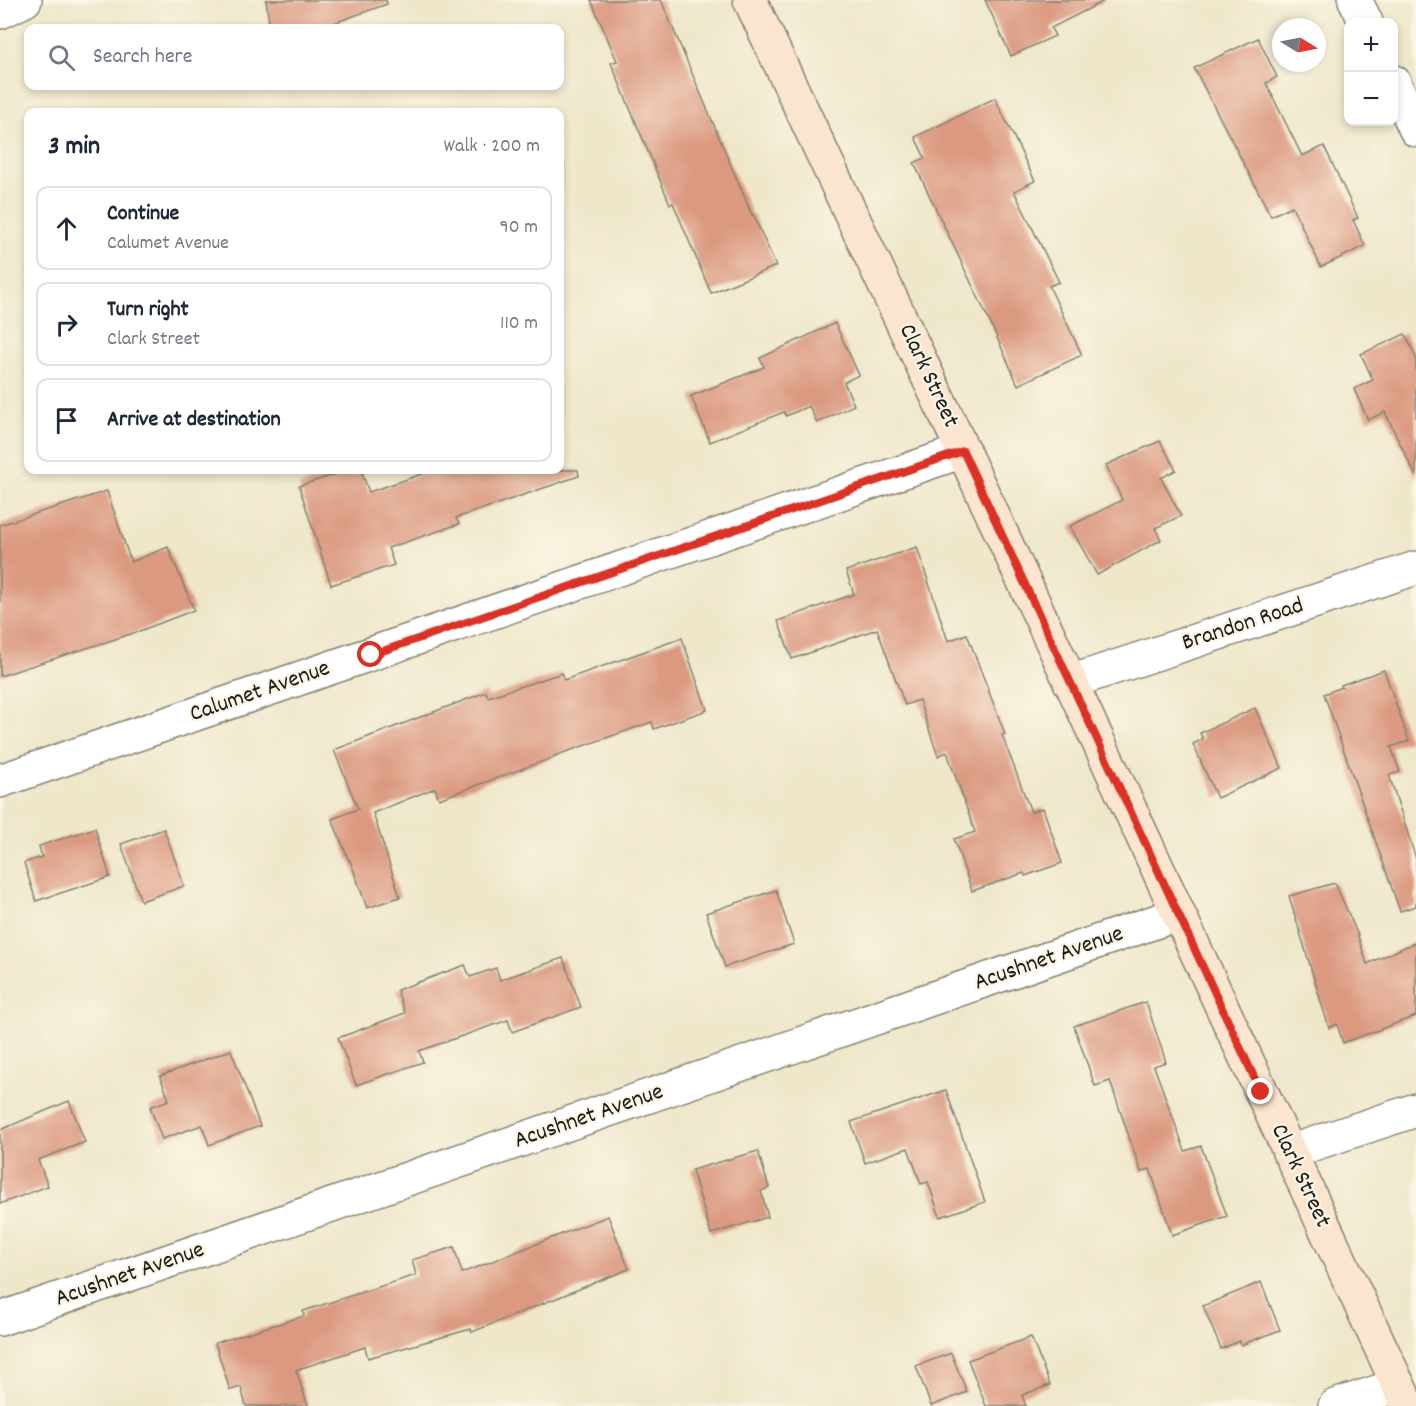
<!DOCTYPE html>
<meta charset="utf-8">
<style>
:root{--surface:#fff;--page:#f2f2f3;--text:#1f2937;--muted:#747a83;--line:#e0e1e3}
body{margin:0;font-family:Dekko,sans-serif;background:var(--page);color:var(--text)}
.controls{position:absolute;right:18px;top:18px;display:grid;overflow:hidden;border-radius:12px;box-shadow:0 3px 9px #0003}
.controls button{width:54px;height:54px;display:grid;place-items:center;padding:0;border:0;border-bottom:2px solid var(--line);background:var(--surface);color:var(--text);font:30px sans-serif}
.compass{position:absolute;left:1272px;top:18px;width:54px;height:54px;border-radius:50%;background:var(--surface);box-shadow:0 3px 9px #0003;rotate:100deg}
.stop{position:absolute;width:18px;height:18px;margin:-14px;border:4px solid #d93025;border-radius:50%;background:#fff}
.stop.end{background:#d93025;border-color:#fff;box-shadow:0 2px 6px #0008}
.list{margin:0;padding:0;list-style:none}
h2{display:flex;justify-content:space-between;align-items:center;height:78px;margin:0;padding:0 24px;font-size:26px}
h2 small{font-size:20px;font-weight:400;color:var(--muted)}
.list li{display:grid;grid-template-columns:39px 1fr auto;gap:18px;align-items:center;box-sizing:border-box;height:84px;margin:0 12px 12px;padding:0 12px;border:2px solid var(--line);border-radius:12px}
.list b{display:block;font-size:22px;white-space:nowrap}
.list p{margin:0;font-size:20px;white-space:nowrap;color:var(--muted)}
.list em{font-size:20px;font-style:normal;color:var(--muted)}
.icon{flex:none;width:33px;height:33px;fill:none;stroke:currentColor;stroke-width:2;stroke-linecap:round;stroke-linejoin:round}
.map{position:relative;flex:none;width:1416px;height:1406px;overflow:hidden}
.search{position:absolute;background:var(--surface);box-shadow:0 3px 9px #0003;left:24px;top:24px;width:540px;height:66px;display:flex;align-items:center;gap:15px;box-sizing:border-box;padding:0 21px;border-radius:12px;color:var(--muted);font-size:22px}
.panel{position:absolute;background:var(--surface);box-shadow:0 3px 9px #0003;left:24px;top:108px;width:540px;height:366px;border-radius:12px}
.map>svg:first-child{display:block}
.building{fill:#db9980}
.lines{fill:none;stroke-linecap:round;stroke-linejoin:round}
.street-casing{stroke:#858273;stroke-width:36}
.secondary-casing{stroke:#858273;stroke-width:36}
.street{stroke:#fff;stroke-width:33}
.secondary{stroke:#fbe5cf;stroke-width:33}
.route{stroke:#d93025;stroke-width:8}
.labels{text-anchor:middle;dominant-baseline:central;stroke-width:4.5;stroke-linejoin:round;paint-order:stroke}
.street-label{font-size:24px;fill:#1c1c1c;stroke:#fcf5e5}
</style>
<div class="map">
<svg width="1416" height="1406" viewBox="0 0 1416 1406">
<rect width="100%" height="100%" fill="#fcf5e5"/>
<filter id="ink" filterUnits="userSpaceOnUse"><feTurbulence type="fractalNoise" baseFrequency=".0167" numOctaves="2"/><feDisplacementMap in="SourceGraphic" scale="12" xChannelSelector="R" yChannelSelector="G"/><feConvolveMatrix kernelMatrix="1 2 1 2 8 2 1 2 1" color-interpolation-filters="sRGB"/></filter>
<filter id="wash" filterUnits="userSpaceOnUse"><feTurbulence type="fractalNoise" baseFrequency=".008" numOctaves="4" result="noise"/><feDisplacementMap in="SourceGraphic" scale="24" xChannelSelector="R" yChannelSelector="G"/><feGaussianBlur stdDeviation="1.35" result="paint"/><feColorMatrix in="noise" values="0 0 0 0 0 0 0 0 0 0 0 0 0 0 0 0 0 1.4 0 .05"/><feComposite in="paint" operator="in"/></filter>
<g filter="url(#wash)">
<rect width="100%" height="100%" fill="#eee7ca"/>
<g id="blocks">
<g class="building">
<polygon points="266,0 386,0 387,4 320,28 270,28"/>
<polygon points="591,0 661,0 752,215 753,214 776,266 711,293 673,203 670,204 611,63 617,61"/>
<polygon points="985,0 1106,0 1051,28 1055,36 1011,56"/>
<polygon points="1258,38 1277,77 1266,83 1302,156 1324,146 1358,218 1353,220 1365,246 1321,267 1292,206 1271,216 1194,68"/>
<polygon points="995,98 1035,181 1014,191 1059,282 1049,286 1082,355 1018,385 995,333 914,163 925,158 915,137"/>
<polygon points="835,323 859,375 844,382 854,405 817,423 809,406 786,416 784,412 710,442 691,396 764,367 760,358"/>
<polygon points="1405,334 1416,357 1416,477 1385,412 1368,420 1354,389 1373,380 1361,354"/>
<polygon points="1160,441 1176,470 1161,478 1181,516 1155,528 1161,540 1097,575 1070,526 1122,500 1106,465"/>
<polygon points="349,470 361,470 369,492 434,470 578,470 579,476 456,518 459,524 388,548 394,565 331,585 299,486"/>
<polygon points="107,491 131,562 168,547 194,610 137,632 0,676 0,525"/>
<polygon points="917,547 948,641 967,634 1005,734 1002,735 1031,812 1043,808 1062,863 1025,876 1024,873 972,891 954,839 975,832 947,752 938,756 919,700 905,705 877,629 792,659 778,621 854,594 846,571"/>
<polygon points="682,638 707,710 654,729 652,722 554,756 555,757 439,799 435,788 373,813 400,897 367,908 350,860 349,861 332,819 358,809 334,750 486,692 488,697 562,673 564,680"/>
<polygon points="1384,670 1409,741 1391,747 1400,772 1389,775 1416,859 1416,906 1400,911 1324,694 1342,687 1341,685"/>
<polygon points="1255,708 1282,768 1217,798 1193,744 1203,739 1200,733"/>
<polygon points="95,828 110,877 36,901 24,863 42,857 39,846"/>
<polygon points="164,829 184,886 141,901 121,844"/>
<polygon points="1335,883 1357,933 1367,964 1416,942 1416,1016 1343,1043 1337,1024 1329,1028 1289,896"/>
<polygon points="776,890 794,944 725,967 706,913"/>
<polygon points="563,958 581,1007 512,1032 508,1020 419,1051 423,1062 356,1085 338,1038 405,1013 397,990 465,965 470,977 496,968 500,980"/>
<polygon points="1146,1002 1166,1062 1154,1066 1185,1151 1201,1146 1227,1216 1172,1235 1150,1169 1141,1172 1110,1081 1095,1086 1074,1026"/>
<polygon points="231,1050 260,1126 209,1145 202,1125 162,1139 150,1107 169,1100 160,1076"/>
<polygon points="946,1090 985,1202 940,1217 928,1182 921,1184 908,1148 865,1163 851,1122"/>
<polygon points="69,1101 85,1142 38,1160 48,1186 0,1204 0,1130"/>
<polygon points="758,1151 769,1188 761,1191 768,1217 711,1234 692,1170"/>
<polygon points="608,1216 629,1269 472,1332 471,1329 368,1358 365,1347 296,1370 308,1406 246,1406 241,1387 230,1390 215,1343 304,1316 303,1311 416,1275 412,1260 454,1247 462,1273"/>
<polygon points="1261,1282 1280,1330 1241,1345 1239,1341 1221,1349 1203,1306"/>
<polygon points="1031,1337 1050,1385 1022,1395 1026,1406 986,1406 968,1360"/>
<polygon points="951,1353 967,1392 931,1406 916,1366"/>
</g>
</g>
</g>
<g filter="url(#ink)">
<use href="#blocks" fill-opacity="0" stroke="#858273" stroke-width="1.5"/>
<g class="lines">
<g class="street-casing">
<g id="street">
<polyline points="1355,0 1366,22"/>
<polyline points="0,12 25,0"/>
<polyline points="1394,82 1416,130"/>
<polyline points="1070,682 1416,568"/>
<polyline points="0,781 963,451"/>
<polyline points="1289,1152 1416,1110"/>
<polyline points="0,1319 1178,914"/>
<polyline points="1335,1406 1398,1385"/>
</g>
</g>
<g class="secondary-casing">
<polyline id="secondary" points="750,0 963,451 1408,1406"/>
</g>
<use href="#street" class="street"/>
<use href="#secondary" class="secondary"/>
</g>
</g>
<g class="lines" filter="url(#ink)">
<polyline class="route" points="371,655 963,451 1261,1092"/>
</g>
<g class="labels">
<g class="street-label">
<text transform="translate(928 376) rotate(65)">Clark Street</text>
<text transform="translate(1243 625) rotate(-18)">Brandon Road</text>
<text transform="translate(260 692) rotate(-19)">Calumet Avenue</text>
<text transform="translate(1049 959) rotate(-19)">Acushnet Avenue</text>
<text transform="translate(589 1117) rotate(-19)">Acushnet Avenue</text>
<text transform="translate(1300 1176) rotate(65)">Clark Street</text>
<text transform="translate(130 1275) rotate(-19)">Acushnet Avenue</text>
</g>
</g>
</svg>
<div class="controls">
<button>+</button>
<button>−</button>
</div>
<svg class="compass" viewBox="-18 -18 36 36"><path d="M0-13l5 13h-10z" fill="#e53935"/><path d="M0 13l5-13h-10z" fill="#747a83"/></svg>
<div class="stop" style="left:371px;top:655px"></div>
<div class="stop end" style="left:1261px;top:1092px"></div>
<div class="search"><svg class="icon" aria-label="search" viewBox="0 0 24 24"><circle cx="10" cy="10" r="6"/><path d="M15 15l6 6"/></svg>Search here</div>
<section class="panel">
<h2>3 min<small>Walk · 200 m</small></h2>
<ul class="list">
<li><svg class="icon" aria-label="ahead" viewBox="0 0 24 24"><path d="M12 20V5M6 11l6-6 6 6"/></svg><div><b>Continue</b><p>Calumet Avenue</p></div><em>90 m</em></li>
<li><svg class="icon" aria-label="right" viewBox="0 0 24 24"><path d="M7 20v-9h11M14 6l5 5-5 5"/></svg><div><b>Turn right</b><p>Clark Street</p></div><em>110 m</em></li>
<li><svg class="icon" aria-label="arrive" viewBox="0 0 24 24"><path d="M6 21V4h12l-3 4 3 4H6"/></svg><div><b>Arrive at destination</b></div></li>
</ul>
</section>
</div>
